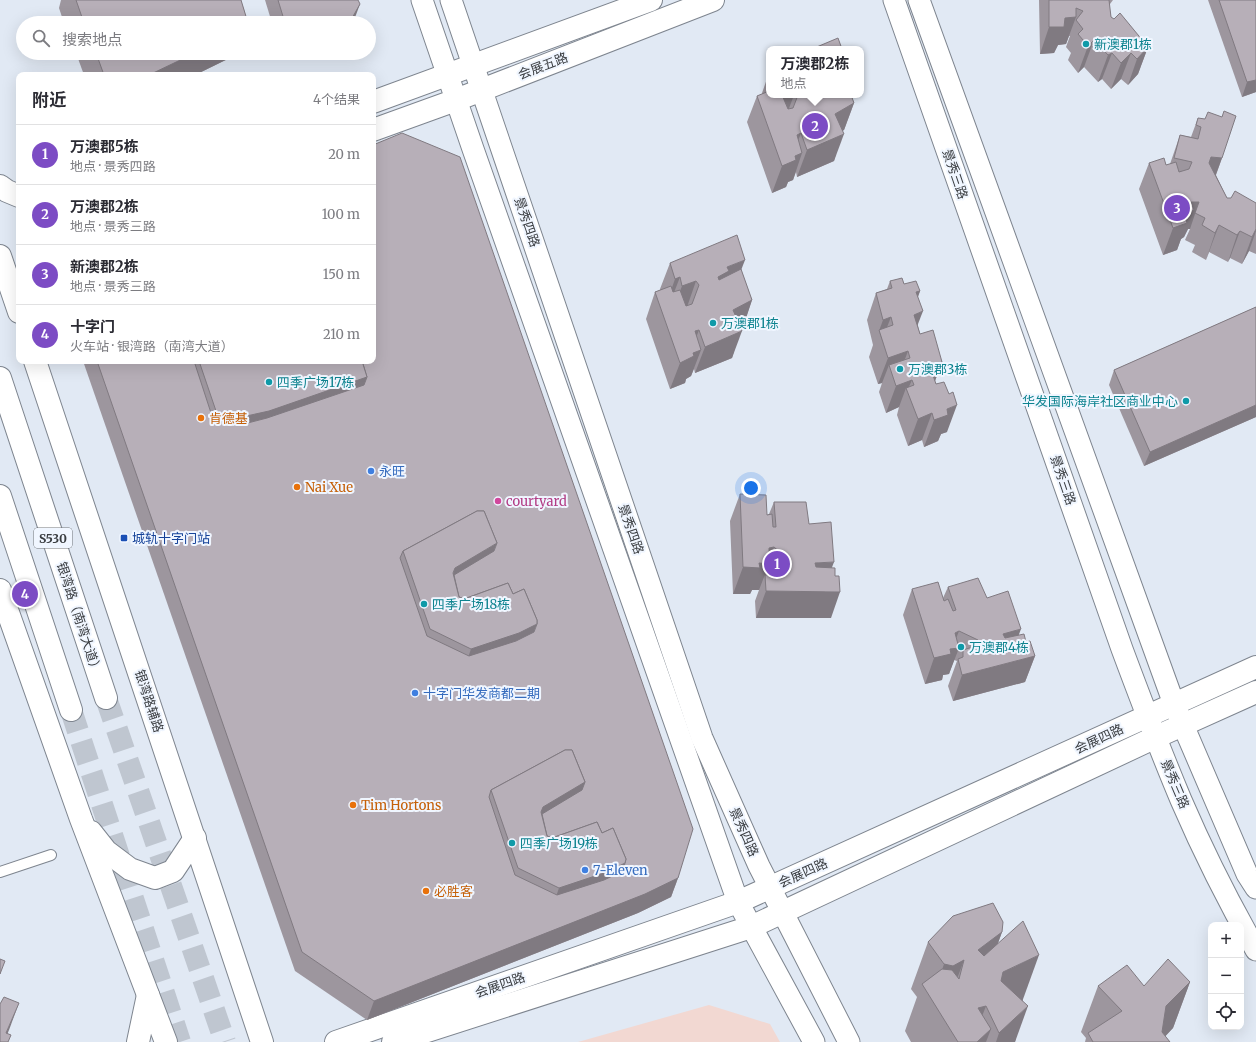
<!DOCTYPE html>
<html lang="zh">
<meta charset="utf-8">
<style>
:root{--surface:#fff;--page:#f7f7f7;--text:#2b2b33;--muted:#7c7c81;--line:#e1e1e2;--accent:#7c4cc4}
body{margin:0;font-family:Merriweather,"Noto Sans SC",serif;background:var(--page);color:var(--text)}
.controls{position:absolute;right:12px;bottom:12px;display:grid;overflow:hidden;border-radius:8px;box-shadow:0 4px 16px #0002}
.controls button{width:36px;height:36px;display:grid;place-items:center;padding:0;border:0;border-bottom:1px solid var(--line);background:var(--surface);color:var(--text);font:20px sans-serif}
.you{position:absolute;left:751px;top:488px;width:14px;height:14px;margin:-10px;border:3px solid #fff;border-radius:50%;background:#1a73e8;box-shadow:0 0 0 6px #1a73e833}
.badge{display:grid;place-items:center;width:26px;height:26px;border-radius:50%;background:var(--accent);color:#fff;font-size:13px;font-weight:700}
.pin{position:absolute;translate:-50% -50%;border:2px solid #fff;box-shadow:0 1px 4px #0006}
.popup{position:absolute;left:766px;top:46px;width:98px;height:52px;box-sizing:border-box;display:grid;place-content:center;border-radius:8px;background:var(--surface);filter:drop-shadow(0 1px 3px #0005);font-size:13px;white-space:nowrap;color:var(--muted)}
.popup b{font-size:15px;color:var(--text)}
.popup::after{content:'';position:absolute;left:50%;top:100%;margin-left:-8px;border:8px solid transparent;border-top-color:var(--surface)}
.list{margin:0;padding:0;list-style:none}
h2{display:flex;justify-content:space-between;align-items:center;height:52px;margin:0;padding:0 16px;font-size:17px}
h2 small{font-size:13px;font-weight:400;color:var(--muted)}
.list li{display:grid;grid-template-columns:26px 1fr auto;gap:12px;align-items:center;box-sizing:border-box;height:60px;padding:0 16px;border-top:1px solid var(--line)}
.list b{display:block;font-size:15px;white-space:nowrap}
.list p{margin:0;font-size:13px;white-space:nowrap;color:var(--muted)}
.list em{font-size:13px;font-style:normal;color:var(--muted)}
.icon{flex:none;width:22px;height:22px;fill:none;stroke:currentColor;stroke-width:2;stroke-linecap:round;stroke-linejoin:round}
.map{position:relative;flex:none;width:1256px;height:1042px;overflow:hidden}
.search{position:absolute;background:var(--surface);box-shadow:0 4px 16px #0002;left:16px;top:16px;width:360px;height:44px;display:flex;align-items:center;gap:10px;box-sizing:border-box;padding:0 14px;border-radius:22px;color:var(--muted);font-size:15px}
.panel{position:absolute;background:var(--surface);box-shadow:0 4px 16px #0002;left:16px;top:72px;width:360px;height:292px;border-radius:8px}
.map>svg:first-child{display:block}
.commercial{fill:#f2d8d2}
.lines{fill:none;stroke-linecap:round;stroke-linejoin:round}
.trunk-tunnel{stroke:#bfc6d0;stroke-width:22;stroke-dasharray:22 11;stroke-linecap:butt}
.service-casing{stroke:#7e858f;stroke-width:12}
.minor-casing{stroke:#7e858f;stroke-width:23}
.secondary-casing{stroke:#7e858f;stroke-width:24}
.trunk-casing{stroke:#7e858f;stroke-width:24}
.service{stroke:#fff;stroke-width:10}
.minor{stroke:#fff;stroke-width:21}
.secondary{stroke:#fff;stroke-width:22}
.trunk{stroke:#fff;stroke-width:22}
.wall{fill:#9d969e}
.shaded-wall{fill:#807a81}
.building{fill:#b7afb8;stroke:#807a81;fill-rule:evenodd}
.culture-dot{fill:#0f9aa8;stroke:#f0f6ff;stroke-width:1.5}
.food-dot{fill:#e8710a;stroke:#f0f6ff;stroke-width:1.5}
.shop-dot{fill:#3f7fe0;stroke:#f0f6ff;stroke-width:1.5}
.hotel-dot{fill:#d1479c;stroke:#f0f6ff;stroke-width:1.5}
.transit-dot{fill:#1a4fb4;stroke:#f0f6ff;stroke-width:1.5}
.labels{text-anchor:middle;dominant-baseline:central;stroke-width:4;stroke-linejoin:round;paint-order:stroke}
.shield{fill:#f0f6ff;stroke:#707479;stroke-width:1}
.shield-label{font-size:12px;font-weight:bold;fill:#393c40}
.culture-label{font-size:13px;fill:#0d838f;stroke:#f0f6ff;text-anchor:start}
.street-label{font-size:13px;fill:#393c40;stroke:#f0f6ff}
.food-label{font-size:13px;fill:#c56008;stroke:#f0f6ff;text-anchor:start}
.shop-label{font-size:13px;fill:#366cbe;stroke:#f0f6ff;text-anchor:start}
.hotel-label{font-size:13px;fill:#b23c85;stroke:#f0f6ff;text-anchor:start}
.transit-label{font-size:13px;fill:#164399;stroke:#f0f6ff;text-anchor:start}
</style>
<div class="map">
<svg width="1256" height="1042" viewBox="0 0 1256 1042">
<rect width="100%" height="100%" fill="#e1e9f4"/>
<polygon class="commercial" points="709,1005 770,1024 780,1042 578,1042"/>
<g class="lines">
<g class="trunk-tunnel">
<polyline points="106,698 225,1042"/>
<polyline points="71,710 180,1042"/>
</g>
<g class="service-casing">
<polyline id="service" points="0,872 51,855"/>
</g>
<g class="minor-casing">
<g id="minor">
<polyline points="422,0 473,149 738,902 814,1042"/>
<polyline points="451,0 702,738 759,866 849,1042"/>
<path d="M894,0L1122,649C1141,700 1160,750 1181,800C1203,851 1228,901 1256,950"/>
<polyline points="919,0 1174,704 1247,874 1256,888"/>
</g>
</g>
<g class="secondary-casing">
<g id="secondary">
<polyline points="373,102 651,0"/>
<polyline points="373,130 456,100 713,0"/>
<polyline points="0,186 7,191 19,196"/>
<polyline points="0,256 19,312"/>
<polyline points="35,361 262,1042"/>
<polyline points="0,590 81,819 166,1042"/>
<polyline points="91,832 106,851 130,869 155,878 173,871 195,838"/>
<polyline points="138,1042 148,995"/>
<polyline points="336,1042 738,902 1256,667"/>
<polyline points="393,1042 751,927 1156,737 1256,692"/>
</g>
</g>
<g class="trunk-casing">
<g id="trunk">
<polyline points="0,378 106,698"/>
<polyline points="0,496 71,710"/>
</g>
</g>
<use href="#service" class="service"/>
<use href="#minor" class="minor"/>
<use href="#secondary" class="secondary"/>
<use href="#trunk" class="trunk"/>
</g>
<g class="wall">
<polygon points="61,0 241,0 248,23 64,23 59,8"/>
<polygon points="265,0 358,0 353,23 272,23"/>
<polygon points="1039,0 1113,0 1110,4 1109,4 1111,17 1148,47 1138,74 1128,85 1121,79 1111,89 1102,79 1098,82 1084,67 1078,73 1068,60 1071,53 1066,47 1070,36 1069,36 1066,44 1058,45 1054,53 1040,54"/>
<polygon points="1208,0 1256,0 1256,92 1242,97"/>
<polygon points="76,53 240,53 195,75 84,75"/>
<polygon points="281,53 296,53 282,57"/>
<polygon points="769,73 769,95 851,95 854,103 844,130 842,131 834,161 797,177 796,172 793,180 788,182 786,187 772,193 747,122 757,96 762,94 762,93"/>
<polygon points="1198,118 1222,158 1216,175 1227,198 1256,203 1256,254 1249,251 1242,264 1230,258 1228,262 1209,252 1206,260 1192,252 1195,245 1185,240 1190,229 1188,229 1184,237 1181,239 1177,250 1163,255 1139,189 1149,163 1166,165 1170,164 1180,135 1191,137"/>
<polygon points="670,263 741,270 752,300 743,327 741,328 732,358 695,373 694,369 691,376 686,379 685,383 670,389 646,319 655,292 660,290 660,289"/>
<polygon points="890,281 904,284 920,291 918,297 918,326 920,334 942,362 935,381 947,432 941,434 938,441 924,447 922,440 908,446 897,415 899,407 886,413 879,392 882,383 878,384 869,357 873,345 867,320 876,293 887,289"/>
<polygon points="1256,307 1256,417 1144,466 1109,385 1114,370"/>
<polygon points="83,361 373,361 678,878 671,897 638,913 367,1020 295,971"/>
<polygon points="740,494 767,515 769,514 774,502 809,524 831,618 756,618 755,601 759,590 752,590 750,594 733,594 730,521"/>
<polygon points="948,587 987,598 1019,635 1026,642 1035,656 1025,682 953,701 948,686 957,661 954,660 949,674 943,675 942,680 925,684 903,615 912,589 943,598"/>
<polygon points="1002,932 998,943 1023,1001 1015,1042 911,1042 905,1031 917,997 911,989 928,942"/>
<polygon points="1190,982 1173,1028 1165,1036 1170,1042 1085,1042 1086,1038 1081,1032 1098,986 1144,986"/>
</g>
<g class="shaded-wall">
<polygon points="360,4 353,23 340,23"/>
<polygon points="1076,17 1066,44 1058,45 1054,53 1040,54 1049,27 1065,18"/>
<polygon points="1094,40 1084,67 1078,73 1088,46"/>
<polygon points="1148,47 1138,74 1128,85 1137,59"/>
<polygon points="195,53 240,53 195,75 149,75"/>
<polygon points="284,53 296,53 282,57"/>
<polygon points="1112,53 1102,79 1098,82 1108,55"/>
<polygon points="1131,53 1121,79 1111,89 1121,63"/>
<polygon points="1256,80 1256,92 1242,97 1247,82"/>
<polygon points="782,95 794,95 788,111"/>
<polygon points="854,103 844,130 825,140 835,114"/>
<polygon points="801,133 791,160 797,135"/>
<polygon points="844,134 834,161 797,177 807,150"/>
<polygon points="802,153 793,180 788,182 786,187 772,193 782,166 795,156"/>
<polygon points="1211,157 1222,158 1212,185 1201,184"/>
<polygon points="1191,202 1199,202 1190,229 1188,229 1184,237 1181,239 1177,250 1163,255 1173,228 1184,215"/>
<polygon points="1219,225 1209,252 1206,260 1215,233"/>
<polygon points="1256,229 1256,231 1249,251 1242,264 1252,237"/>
<polygon points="1240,231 1230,258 1228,262 1237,235"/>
<polygon points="745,260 735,286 722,292 718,277 727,267"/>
<polygon points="680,277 670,303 666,305 675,279"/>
<polygon points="696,281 687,307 672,313 682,286"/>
<polygon points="920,291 910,317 916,292"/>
<polygon points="752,300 743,327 723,337 733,310"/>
<polygon points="923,311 913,337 914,315"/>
<polygon points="891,317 882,340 879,331 883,320"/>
<polygon points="699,330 689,356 695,331"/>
<polygon points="742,331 732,358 695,373 705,347"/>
<polygon points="701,350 691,376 686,379 685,383 670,389 680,363 693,353"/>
<polygon points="908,351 898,378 889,365 882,383 878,384 888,358"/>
<polygon points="942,362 932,389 930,367"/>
<polygon points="367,377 357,404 233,444 242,417"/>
<polygon points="912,380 907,391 906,388 899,407 886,413 896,386"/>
<polygon points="957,405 947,432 941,434 938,441 924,447 934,420 947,409"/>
<polygon points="1256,405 1256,417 1144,466 1150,452"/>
<polygon points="932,413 922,440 908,446 918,419"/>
<polygon points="497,543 487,570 451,580 455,568"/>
<polygon points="774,547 768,564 769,564 759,590 752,590 750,594 733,594 743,567 769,548"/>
<polygon points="834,562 824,589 806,589 815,563"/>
<polygon points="766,591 840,592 831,618 756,618"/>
<polygon points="537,624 527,651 462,675 471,649"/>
<polygon points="1021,629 1011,656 1003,634"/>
<polygon points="959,631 952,649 959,648 949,674 943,675 942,680 925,684 934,658 955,633"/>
<polygon points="1035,656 1025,682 953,701 962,675"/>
<polygon points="585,782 575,809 538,819 543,807"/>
<polygon points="625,863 616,890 550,914 559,888"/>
<polygon points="678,878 671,897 638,913 367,1020 374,1001"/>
<polygon points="1002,932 985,979 978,950"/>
<polygon points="1039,955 1022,1002 991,1016 1003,972"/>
<polygon points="964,960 947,1006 932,1000 944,964"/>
<polygon points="1190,982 1173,1028 1160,1042 1166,1006"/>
<polygon points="19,1003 9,1030 4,1042 6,1033"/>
<polygon points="986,1006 972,1042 978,1008"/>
<polygon points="1028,1006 1015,1042 996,1042 999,1033"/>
<polygon points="991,1029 986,1042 977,1042"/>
</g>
<g class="building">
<polygon points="76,0 241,0 248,23 84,23"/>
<polygon points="278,0 358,0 360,4 351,20 340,23 285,23"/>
<polygon points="1049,0 1109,0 1111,17 1114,19 1120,13 1148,47 1137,59 1131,53 1121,63 1112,53 1108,55 1094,40 1088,46 1078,34 1083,29 1076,20 1083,11 1076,8 1076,17 1065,18 1064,27 1049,27"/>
<polygon points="1219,0 1256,0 1256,80 1247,82"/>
<polygon points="838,38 842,49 812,49"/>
<polygon points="96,53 195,53 149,75 104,75"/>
<polygon points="769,91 769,95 782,95 788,109 793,108 798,95 851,95 854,103 835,114 844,134 807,150 801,133 797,135 802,153 795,156 796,160 782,166 757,96"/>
<polygon points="1224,111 1236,116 1222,158 1211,157 1209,163 1227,198 1231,198 1235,191 1256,203 1256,229 1252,237 1240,231 1237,235 1219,225 1215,233 1202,225 1205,218 1195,213 1199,202 1191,202 1194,210 1184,215 1187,223 1173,228 1149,163 1164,158 1166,165 1176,162 1179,172 1189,169 1192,162 1174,158 1180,135 1198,139 1201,127 1196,125 1198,118 1205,119 1208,112 1222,117"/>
<path d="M402,133L460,157L693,829L678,878L645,894L374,1001L302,952L97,361H194L213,419L240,425L267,418L364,385L367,377L362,361H373V145ZM477,511H484L497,543L494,551L454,575L459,597L464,599L508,583L513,594L524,589L537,620V624L534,632L516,641L469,656L427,636L400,558L403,551ZM565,750H572L585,782L582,790L542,814L547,836L552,838L597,822L602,833L613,828L626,859L623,871L604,880L557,895L515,875L489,797L491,790Z"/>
<polygon points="737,235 745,260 727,267 729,271 718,277 719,280 741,269 752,300 733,310 742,331 705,347 699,330 695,331 701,350 693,353 694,356 680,363 655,292 671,286 673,292 680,290 686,306 692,304 699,285 696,281 682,286 680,277 675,279 670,263"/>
<polygon points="902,278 904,284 916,281 920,291 916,292 923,311 914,315 920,334 933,330 942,362 930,367 936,384 944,382 949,394 953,392 957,405 947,409 948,415 934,420 932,413 918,419 906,388 914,385 912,380 896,386 889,365 910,358 908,351 888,358 879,330 893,325 891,317 883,320 876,293 892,288 890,281"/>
<polygon points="1256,307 1256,405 1150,452 1114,370"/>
<polygon points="199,361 362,361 367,377 269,411 242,417 216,411"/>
<polygon points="740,494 766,495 767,515 772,514 773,527 776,527 774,502 806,502 809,524 831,522 834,562 815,563 816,567 835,568 835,576 839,576 840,592 766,591 765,575 771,574 772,567 789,567 790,561 774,547 769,548 769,564 759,563 760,568 743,567"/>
<polygon points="477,511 484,511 497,543 455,568 453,573 459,597 464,599 508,583 513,594 524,589 537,620 537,624 519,633 471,649 430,629 403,551"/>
<polygon points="978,578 987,598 1008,591 1021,629 1003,634 1005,638 1024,634 1026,642 1030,641 1035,656 962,675 958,659 963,657 963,650 979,645 978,640 959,631 955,633 959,648 950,649 951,654 934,658 912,589 938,582 944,601 948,599 953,611 956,610 948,587"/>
<polygon points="565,750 572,750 585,782 543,807 541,812 547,836 552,838 597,822 602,833 613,828 626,859 625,863 607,872 559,888 518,868 491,790"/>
<polygon points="993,903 1003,922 1002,932 978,950 984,956 1023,921 1039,955 1003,972 1001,981 1028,1006 999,1033 986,1006 978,1008 991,1029 977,1042 958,1042 922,984 942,969 952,970 959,979 964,960 953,966 944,964 928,942 953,916"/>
<polygon points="0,959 5,961 0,974"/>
<polygon points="1168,959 1190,982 1166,1006 1162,1032 1170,1042 1093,1042 1088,1033 1122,1011 1098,986 1127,965 1144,986"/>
<polygon points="4,997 19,1003 6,1033 11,1035 8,1042 0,1042 0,1004"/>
</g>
<g class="culture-dot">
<circle cx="1086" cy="44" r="4"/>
<circle cx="713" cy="323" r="4"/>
<circle cx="900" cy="369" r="4"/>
<circle cx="269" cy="382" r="4"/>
<circle cx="1186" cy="401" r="4"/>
<circle cx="424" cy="604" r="4"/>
<circle cx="961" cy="647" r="4"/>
<circle cx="512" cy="843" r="4"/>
</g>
<g class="food-dot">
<circle cx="201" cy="418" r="4"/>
<circle cx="297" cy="487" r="4"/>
<circle cx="353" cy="805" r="4"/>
<circle cx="426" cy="891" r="4"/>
</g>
<g class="shop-dot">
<circle cx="371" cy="471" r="4"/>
<circle cx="415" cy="693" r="4"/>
<circle cx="585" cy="870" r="4"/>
</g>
<circle class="hotel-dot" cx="498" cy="501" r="4"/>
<rect class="transit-dot" x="120" y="534" width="8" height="8" rx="2"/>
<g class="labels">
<rect class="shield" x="34" y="528" width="38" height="20" rx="3"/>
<g class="shield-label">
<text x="53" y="538">S530</text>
</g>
<g class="culture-label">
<text x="1094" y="44">新澳郡1栋</text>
<text x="721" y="323">万澳郡1栋</text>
<text x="908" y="369">万澳郡3栋</text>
<text x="277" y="382">四季广场17栋</text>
<text x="1178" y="401" text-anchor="end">华发国际海岸社区商业中心</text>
<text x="432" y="604">四季广场18栋</text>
<text x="969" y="647">万澳郡4栋</text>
<text x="520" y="843">四季广场19栋</text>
</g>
<g class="street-label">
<text transform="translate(543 66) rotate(-21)">会展五路</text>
<text transform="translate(955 174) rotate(71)">景秀三路</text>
<text transform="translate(527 222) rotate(71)">景秀四路</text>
<text transform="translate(1063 480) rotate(71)">景秀三路</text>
<text transform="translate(631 529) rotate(71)">景秀四路</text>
<text transform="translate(79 618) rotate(72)">银湾路（南湾大道）</text>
<text transform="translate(149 701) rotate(72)">银湾路辅路</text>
<text transform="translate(1099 739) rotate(-25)">会展四路</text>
<text transform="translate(1175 784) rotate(67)">景秀三路</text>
<text transform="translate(744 832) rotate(66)">景秀四路</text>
<text transform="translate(803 873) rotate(-24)">会展四路</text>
<text transform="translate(500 985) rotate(-19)">会展四路</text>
</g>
<g class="food-label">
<text x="209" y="418">肯德基</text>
<text x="305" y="487">Nai Xue</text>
<text x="361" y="805">Tim Hortons</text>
<text x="434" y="891">必胜客</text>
</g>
<g class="shop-label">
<text x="379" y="471">永旺</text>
<text x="423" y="693">十字门华发商都二期</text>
<text x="593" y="870">7-Eleven</text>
</g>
<g class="hotel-label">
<text x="506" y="501">courtyard</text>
</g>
<g class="transit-label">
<text x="132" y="538">城轨十字门站</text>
</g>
</g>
</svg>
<div class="controls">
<button>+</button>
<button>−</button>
<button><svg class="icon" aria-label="locate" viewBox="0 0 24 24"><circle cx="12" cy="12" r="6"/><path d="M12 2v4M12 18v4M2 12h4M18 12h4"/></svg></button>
</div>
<div class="you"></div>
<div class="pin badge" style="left:777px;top:564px">1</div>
<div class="pin badge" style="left:815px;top:126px">2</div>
<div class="popup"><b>万澳郡2栋</b>地点</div>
<div class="pin badge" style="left:1177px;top:208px">3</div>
<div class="pin badge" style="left:25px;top:594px">4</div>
<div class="search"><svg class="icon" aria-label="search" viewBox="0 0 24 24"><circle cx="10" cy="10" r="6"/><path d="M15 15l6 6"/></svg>搜索地点</div>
<section class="panel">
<h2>附近<small>4个结果</small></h2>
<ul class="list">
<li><span class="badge">1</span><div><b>万澳郡5栋</b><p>地点 · 景秀四路</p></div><em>20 m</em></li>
<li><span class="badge">2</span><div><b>万澳郡2栋</b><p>地点 · 景秀三路</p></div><em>100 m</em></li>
<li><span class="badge">3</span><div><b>新澳郡2栋</b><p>地点 · 景秀三路</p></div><em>150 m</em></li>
<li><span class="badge">4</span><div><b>十字门</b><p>火车站 · 银湾路（南湾大道）</p></div><em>210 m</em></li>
</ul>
</section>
</div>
